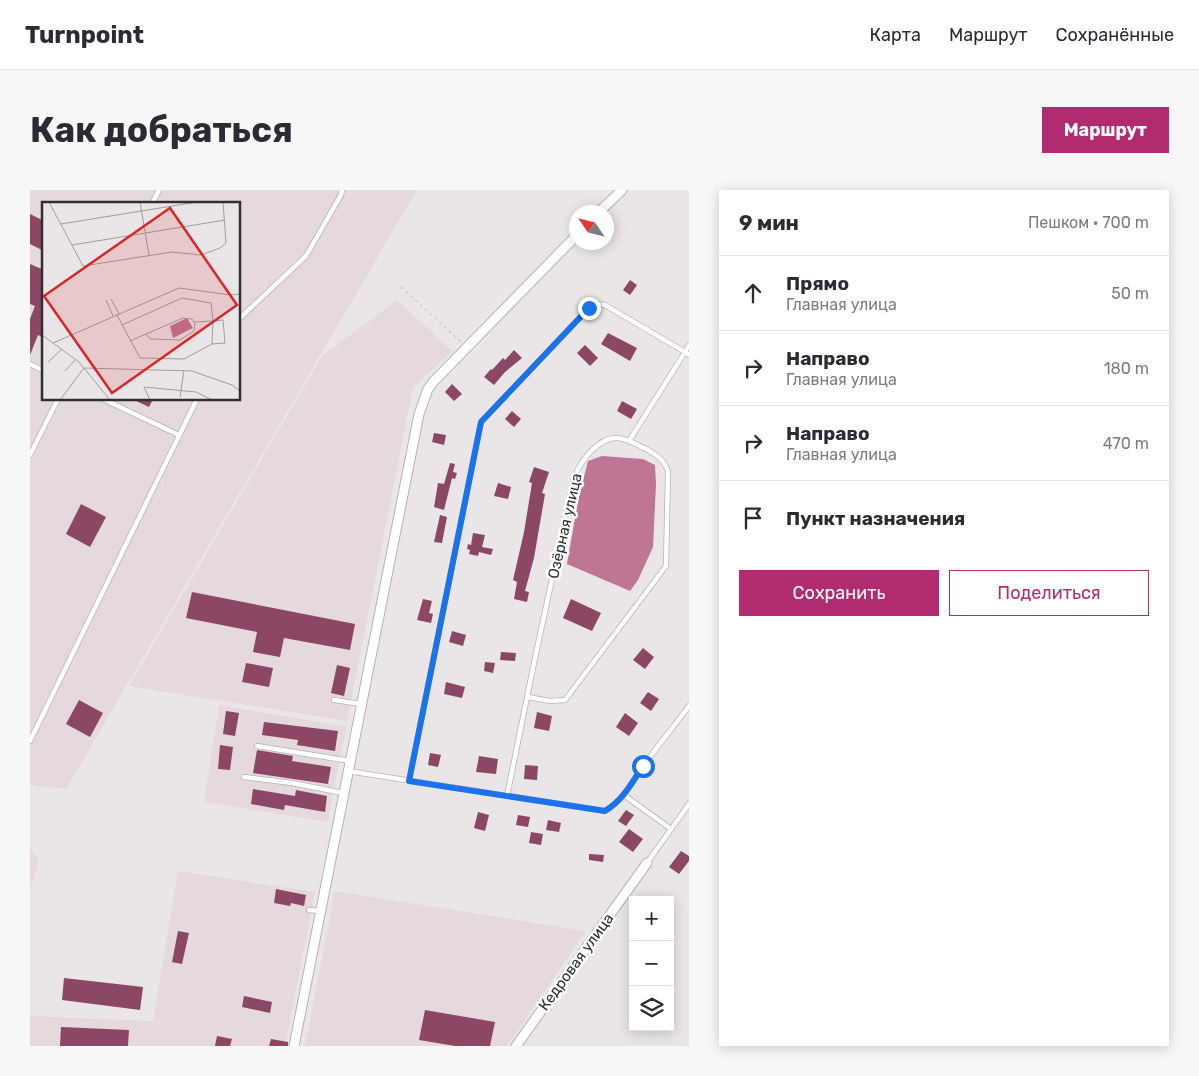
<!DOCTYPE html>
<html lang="ru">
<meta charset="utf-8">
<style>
:root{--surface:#fff;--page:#f7f7f7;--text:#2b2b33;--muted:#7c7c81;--line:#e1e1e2;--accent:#b12b71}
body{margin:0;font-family:Rubik,sans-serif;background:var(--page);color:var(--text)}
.controls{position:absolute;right:15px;bottom:15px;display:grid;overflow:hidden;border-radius:0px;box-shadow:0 2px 12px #0003}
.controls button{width:45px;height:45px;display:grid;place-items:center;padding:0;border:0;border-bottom:1px solid var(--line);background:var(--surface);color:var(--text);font:25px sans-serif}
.compass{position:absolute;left:539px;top:15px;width:45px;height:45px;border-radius:50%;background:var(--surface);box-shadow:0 2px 12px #0003;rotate:305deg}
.stop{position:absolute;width:15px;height:15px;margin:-11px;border:4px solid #1a73e8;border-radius:50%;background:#fff}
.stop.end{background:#1a73e8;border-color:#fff;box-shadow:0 1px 5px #0008}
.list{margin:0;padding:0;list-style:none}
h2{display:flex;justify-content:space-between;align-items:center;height:65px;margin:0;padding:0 20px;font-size:21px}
h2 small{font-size:16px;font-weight:400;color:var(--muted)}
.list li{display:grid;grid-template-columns:32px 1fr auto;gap:15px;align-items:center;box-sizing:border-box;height:75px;padding:0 20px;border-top:1px solid var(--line)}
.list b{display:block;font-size:19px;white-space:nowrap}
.list p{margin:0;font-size:16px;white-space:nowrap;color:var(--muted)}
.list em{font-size:16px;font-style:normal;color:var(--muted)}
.actions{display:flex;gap:10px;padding:15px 20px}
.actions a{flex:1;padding:11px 0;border:1px solid var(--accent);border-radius:0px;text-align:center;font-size:18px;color:var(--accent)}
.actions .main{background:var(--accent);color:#fff}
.icon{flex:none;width:28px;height:28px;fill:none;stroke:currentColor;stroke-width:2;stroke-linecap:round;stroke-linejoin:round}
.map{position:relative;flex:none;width:659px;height:856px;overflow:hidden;border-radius:0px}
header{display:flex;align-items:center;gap:30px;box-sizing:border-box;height:70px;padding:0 25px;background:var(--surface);border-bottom:1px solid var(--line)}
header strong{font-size:24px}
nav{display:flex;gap:28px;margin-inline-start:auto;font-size:18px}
.intro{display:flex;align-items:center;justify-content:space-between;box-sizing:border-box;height:120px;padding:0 30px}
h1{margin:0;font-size:35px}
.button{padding:12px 22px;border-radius:0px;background:var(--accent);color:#fff;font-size:18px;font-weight:700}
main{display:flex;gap:30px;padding:0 30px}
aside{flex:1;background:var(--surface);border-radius:0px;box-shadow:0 2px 12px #0003}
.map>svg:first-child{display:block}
.built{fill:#e5d9de;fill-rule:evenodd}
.water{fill:#bf7594}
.building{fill:#8c4765}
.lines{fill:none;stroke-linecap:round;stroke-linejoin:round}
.service-casing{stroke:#b6b2b3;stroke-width:6}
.minor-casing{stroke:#b6b2b3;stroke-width:11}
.path{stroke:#b1adaf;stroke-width:1;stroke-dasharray:2.5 4;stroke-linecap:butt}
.service{stroke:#fff;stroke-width:4.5}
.minor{stroke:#fff;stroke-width:9}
.route{stroke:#1a73e8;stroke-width:6}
.labels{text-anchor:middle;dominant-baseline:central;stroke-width:5;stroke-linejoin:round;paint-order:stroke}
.street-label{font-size:15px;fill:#313030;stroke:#fff}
.inset-road{fill:none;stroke:#a09d9e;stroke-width:1}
.view{fill:#d62828;fill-opacity:0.15;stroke:#d62828;stroke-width:2.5}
.inset-edge{fill:none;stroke:#313030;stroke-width:2.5}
</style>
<header>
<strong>Turnpoint</strong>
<nav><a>Карта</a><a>Маршрут</a><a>Сохранённые</a></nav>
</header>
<div class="intro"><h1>Как добраться</h1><a class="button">Маршрут</a></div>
<main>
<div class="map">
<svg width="659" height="856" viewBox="0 0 659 856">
<rect width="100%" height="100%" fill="#eae6e8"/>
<g class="built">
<path d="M0,0H387L36,599L0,595ZM14,14H209V209H14Z"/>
<polygon points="367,110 422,161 383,198 317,531 99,496 292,166"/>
<polygon points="189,515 317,537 304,598 263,590 261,596 303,604 298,632 174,612"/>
<polygon points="0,658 9,670 0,700"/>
<polygon points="148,681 285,702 255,856 0,856 0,826 123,831"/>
<polygon points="305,701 556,741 477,856 275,856"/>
</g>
<polygon class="water" points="572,266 613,269 625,275 626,294 623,357 608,390 600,401 537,374 548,311 558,271"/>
<g class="building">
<polygon points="0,24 14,31 14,61 0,54"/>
<polygon points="0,74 14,80 14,148 8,145 0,165 0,129 5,116 0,114"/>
<polygon points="600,90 607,95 600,105 593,100"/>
<polygon points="578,143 607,158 600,171 571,154"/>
<polygon points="555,155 568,168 560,176 547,163"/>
<polygon points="484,160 492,168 475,182 464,195 454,187 461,179 462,180 473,168 475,170"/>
<polygon points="422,194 432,204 424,211 415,202"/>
<polygon points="102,209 123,209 119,217"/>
<polygon points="592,211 607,219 601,229 587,221"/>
<polygon points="482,221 491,229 484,237 475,229"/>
<polygon points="404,243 416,245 414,255 402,252"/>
<polygon points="420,273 425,274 423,282 427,283 425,289 422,288 414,320 404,317 408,293 414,294"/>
<polygon points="504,277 519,282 512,303 515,304 504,368 495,401 499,402 497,412 484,409 487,392 483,390 494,342 502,293 499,292"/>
<polygon points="468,293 481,297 478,309 464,306"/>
<polygon points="51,314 76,327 60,357 36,344"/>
<polygon points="410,325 417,327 412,353 404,352"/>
<polygon points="443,343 455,345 452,357 463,359 461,365 449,362 448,366 439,364 440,360 437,359 438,354 441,355"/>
<polygon points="162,402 325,434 320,460 254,448 250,467 223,462 227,442 156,428"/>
<polygon points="393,409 402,411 399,423 403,424 401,433 387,430"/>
<polygon points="541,409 571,423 562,441 533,428"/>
<polygon points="422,441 436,445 433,456 419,452"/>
<polygon points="613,458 624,467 615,479 603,470"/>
<polygon points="471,462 486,463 485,471 470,470"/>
<polygon points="455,472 465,473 463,483 454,481"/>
<polygon points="216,473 243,478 239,497 212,492"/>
<polygon points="307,475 320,478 314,506 301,503"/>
<polygon points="416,492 435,497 432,508 414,504"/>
<polygon points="618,502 629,509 621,521 610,513"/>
<polygon points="49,510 73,523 60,547 36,534"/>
<polygon points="196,521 209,523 205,546 193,544"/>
<polygon points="507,522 522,526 519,541 504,538"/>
<polygon points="595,523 608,533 599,546 586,537"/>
<polygon points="234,532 308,541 305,561 267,555 268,550 232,545"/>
<polygon points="190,555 203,557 200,580 188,579"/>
<polygon points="227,560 263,566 262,571 301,577 298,594 223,583"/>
<polygon points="400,563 411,565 408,577 398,575"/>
<polygon points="449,566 468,569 466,584 446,582"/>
<polygon points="495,575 508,576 507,590 494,589"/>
<polygon points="223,599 265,606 266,600 297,606 295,622 255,615 254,620 221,614"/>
<polygon points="596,620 604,625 596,636 588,631"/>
<polygon points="448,622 459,625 455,641 444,638"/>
<polygon points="488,625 500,627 498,637 486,635"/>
<polygon points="518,630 531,633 529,642 516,640"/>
<polygon points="599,639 613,649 603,662 589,652"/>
<polygon points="501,642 513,644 511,655 499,653"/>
<polygon points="651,661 659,666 659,671 649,684 639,677"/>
<polygon points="559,664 574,665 573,672 559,670"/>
<polygon points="246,699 276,705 274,716 261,713 260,716 244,713"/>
<polygon points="148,741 159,743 152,774 142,772"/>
<polygon points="34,788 113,797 110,820 32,810"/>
<polygon points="214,806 242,812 240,823 212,817"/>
<polygon points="395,820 465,832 460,856 425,856 389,850"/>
<polygon points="31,837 99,840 98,856 30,856"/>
<polygon points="187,846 202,849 200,856 185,856"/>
<polygon points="241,849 258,852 258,856 239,856"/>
</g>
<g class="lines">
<g class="service-casing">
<g id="service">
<polyline points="122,14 129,0"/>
<polyline points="209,129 276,66 311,5 312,0"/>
<polyline points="659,155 655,162 659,165"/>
<polyline points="0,174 14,181"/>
<polyline points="73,209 149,245"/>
<polyline points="0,265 28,209"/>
<polyline points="304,510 331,514"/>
<polyline points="0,551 167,209"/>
<polyline points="227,556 320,571"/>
<path d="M318,581L575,621C593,610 601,593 613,576C628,556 644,536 659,516"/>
<polyline points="214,587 262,593 313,603"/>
<polyline points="379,591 451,232 559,118 567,114 575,115 655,162 599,251"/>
<polyline points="594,605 641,639"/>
<path d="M477,606L505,468L544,287C551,272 568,246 588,248C597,249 606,254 614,258C625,264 633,268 638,281L636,376L535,510L520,511L498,507"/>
<polyline points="617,673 659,614"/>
<polyline points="279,720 290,721"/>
</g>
</g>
<g class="minor-casing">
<g id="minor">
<polyline points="569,22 592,0"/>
<polyline points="264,856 389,224 398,199 404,191 546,46"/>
<polyline points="486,856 617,673"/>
</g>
</g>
<polyline class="path" points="371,97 431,152"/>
<use href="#service" class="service"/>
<use href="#minor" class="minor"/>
</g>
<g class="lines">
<path class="route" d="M559,118L451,232L379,591L575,621C593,610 602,593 613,576"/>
</g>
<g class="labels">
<g class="street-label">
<text transform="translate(535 336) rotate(-77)">Озёрная улица</text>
<text transform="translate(546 772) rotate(-54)">Кедровая улица</text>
</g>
</g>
<g transform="translate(12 12)">
<rect width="198" height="198" fill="#eae6e8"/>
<path d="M145,116L151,126L131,136L128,124Z" fill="#bf7594"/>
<path class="inset-road" d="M7,0L41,64L130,50L159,53L178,46L184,41L181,0M98,0L107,53M19,22L155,0M30,43L183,18M69,97L77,112M64,98L71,114M75,113L98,156L142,157L170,142L171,119L181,118L183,141L170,142M80,123L140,96L169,101L171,119L152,120M0,133L37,160L68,198M88,139L111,129L141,116L150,117L153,122L152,129L138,138L108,137L104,132M11,141L137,86L189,93L198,92M6,160L20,147M43,166L150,169L190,183L198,189M23,169L34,157M138,195L142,168M18,198L42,166M108,198L102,185L154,190L170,198"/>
<path class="view" d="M128,6L195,103L70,191L2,94Z"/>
<rect width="198" height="198" class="inset-edge"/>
</g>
</svg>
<div class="controls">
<button>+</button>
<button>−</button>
<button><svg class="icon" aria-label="layers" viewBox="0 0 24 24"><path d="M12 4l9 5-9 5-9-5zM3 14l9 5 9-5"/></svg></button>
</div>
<svg class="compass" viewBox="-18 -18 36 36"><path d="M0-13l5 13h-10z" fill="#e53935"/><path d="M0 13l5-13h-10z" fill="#7c7c81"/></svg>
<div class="stop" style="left:613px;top:576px"></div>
<div class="stop end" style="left:559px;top:118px"></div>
</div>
<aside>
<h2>9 мин<small>Пешком · 700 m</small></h2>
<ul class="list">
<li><svg class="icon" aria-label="ahead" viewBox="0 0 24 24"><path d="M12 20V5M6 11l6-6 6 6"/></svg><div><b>Прямо</b><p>Главная улица</p></div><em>50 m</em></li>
<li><svg class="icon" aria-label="right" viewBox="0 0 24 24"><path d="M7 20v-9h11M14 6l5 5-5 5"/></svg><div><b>Направо</b><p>Главная улица</p></div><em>180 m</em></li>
<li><svg class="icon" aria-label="right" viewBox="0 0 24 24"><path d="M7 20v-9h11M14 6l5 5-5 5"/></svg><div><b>Направо</b><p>Главная улица</p></div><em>470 m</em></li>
<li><svg class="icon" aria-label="arrive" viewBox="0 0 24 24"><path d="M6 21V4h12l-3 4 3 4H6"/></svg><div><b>Пункт назначения</b></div></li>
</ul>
<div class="actions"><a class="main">Сохранить</a><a>Поделиться</a></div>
</aside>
</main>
